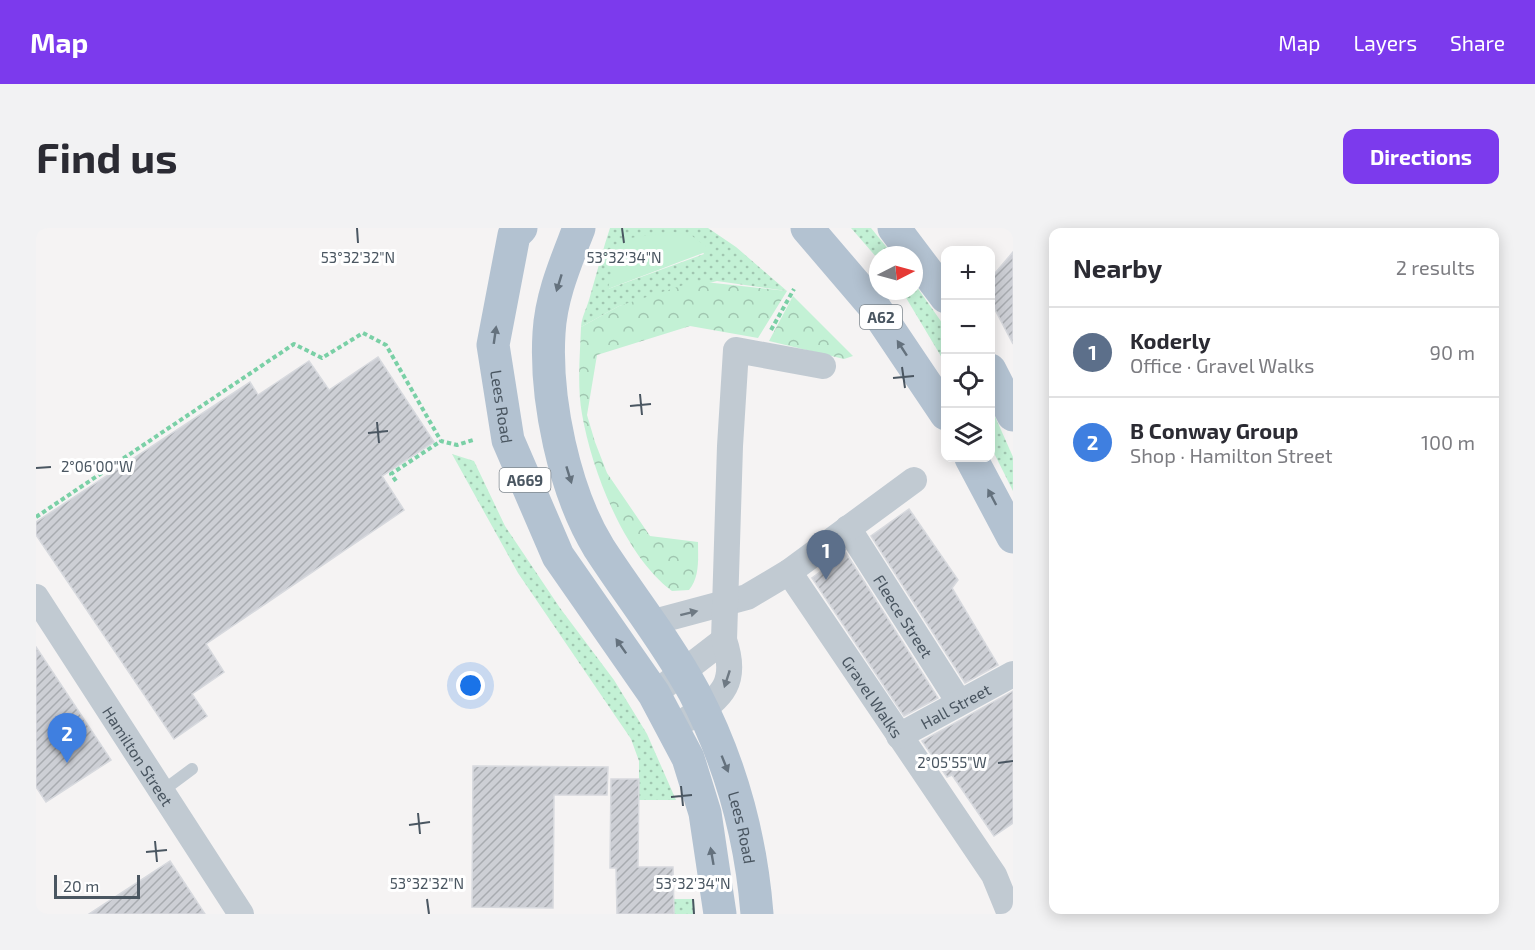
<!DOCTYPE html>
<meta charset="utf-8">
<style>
:root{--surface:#fff;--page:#f2f2f3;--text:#2b2b33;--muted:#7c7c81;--line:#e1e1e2;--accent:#7c3aed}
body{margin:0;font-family:"Exo 2",sans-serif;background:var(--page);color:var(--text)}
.controls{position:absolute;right:18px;top:18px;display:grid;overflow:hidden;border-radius:12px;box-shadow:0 3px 15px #0003}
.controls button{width:54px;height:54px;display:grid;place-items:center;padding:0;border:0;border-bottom:2px solid var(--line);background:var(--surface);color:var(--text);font:30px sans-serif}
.compass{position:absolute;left:833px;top:18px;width:54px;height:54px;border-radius:50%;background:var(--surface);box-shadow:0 3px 15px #0003;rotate:84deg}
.scale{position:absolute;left:18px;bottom:15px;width:86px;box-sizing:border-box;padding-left:6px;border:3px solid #4a5661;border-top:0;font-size:16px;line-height:21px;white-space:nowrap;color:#4a5661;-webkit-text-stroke:4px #fff;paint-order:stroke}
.you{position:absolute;left:435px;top:458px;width:21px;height:21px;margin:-15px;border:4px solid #fff;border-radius:50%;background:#1a73e8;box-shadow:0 0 0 9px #1a73e833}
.badge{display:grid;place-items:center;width:39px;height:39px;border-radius:50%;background:var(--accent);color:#fff;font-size:20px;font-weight:700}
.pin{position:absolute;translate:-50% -50px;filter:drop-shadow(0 2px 3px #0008)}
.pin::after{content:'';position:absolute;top:32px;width:21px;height:18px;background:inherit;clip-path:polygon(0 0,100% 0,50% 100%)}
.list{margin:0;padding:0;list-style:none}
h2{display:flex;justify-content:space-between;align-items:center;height:78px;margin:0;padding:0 24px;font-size:26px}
h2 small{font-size:20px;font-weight:400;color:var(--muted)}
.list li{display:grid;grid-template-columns:39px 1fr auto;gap:18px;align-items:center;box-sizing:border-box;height:90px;padding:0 24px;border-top:2px solid var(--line)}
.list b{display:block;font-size:22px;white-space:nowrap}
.list p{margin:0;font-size:20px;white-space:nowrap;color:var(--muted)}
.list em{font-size:20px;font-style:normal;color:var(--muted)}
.icon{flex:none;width:33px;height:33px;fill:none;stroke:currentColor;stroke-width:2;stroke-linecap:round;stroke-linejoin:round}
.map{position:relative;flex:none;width:977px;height:686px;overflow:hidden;border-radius:12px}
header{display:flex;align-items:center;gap:36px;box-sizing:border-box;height:84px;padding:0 30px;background:var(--accent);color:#fff}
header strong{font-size:28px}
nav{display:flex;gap:33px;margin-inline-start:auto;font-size:21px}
.intro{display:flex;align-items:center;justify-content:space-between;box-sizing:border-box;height:144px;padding:0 36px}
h1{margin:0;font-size:42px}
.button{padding:15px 27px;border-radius:12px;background:var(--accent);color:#fff;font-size:21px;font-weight:700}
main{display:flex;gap:36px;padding:0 36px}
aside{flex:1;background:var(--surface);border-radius:12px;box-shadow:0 3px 15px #0003}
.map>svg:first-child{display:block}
.grass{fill:url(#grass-dots);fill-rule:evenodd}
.forest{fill:url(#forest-crowns)}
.green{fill:#c3f1d5}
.building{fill:url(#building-hatch);stroke:#d7d9de;stroke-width:1.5}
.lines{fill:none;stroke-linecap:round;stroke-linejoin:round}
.path{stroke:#7ad0a6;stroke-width:4;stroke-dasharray:4.5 3;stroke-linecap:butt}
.service{stroke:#c1cad2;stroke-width:12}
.minor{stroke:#c1cad2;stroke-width:26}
.primary{stroke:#b3c2d1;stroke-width:33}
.oneway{fill:#64717d}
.oneway2{fill:#6e7983}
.ticks{fill:none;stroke:#4a5661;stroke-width:2}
.labels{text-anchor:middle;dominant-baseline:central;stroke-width:6;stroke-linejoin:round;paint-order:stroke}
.shield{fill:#fff;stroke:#808990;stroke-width:1.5}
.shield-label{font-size:15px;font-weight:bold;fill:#4a5661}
.street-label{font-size:16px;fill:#4a5661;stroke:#fff}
.ticks-label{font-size:15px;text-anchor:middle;fill:#4a5661;stroke:#fff;stroke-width:6;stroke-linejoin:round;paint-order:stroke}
</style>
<header>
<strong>Map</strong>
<nav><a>Map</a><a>Layers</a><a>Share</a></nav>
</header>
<div class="intro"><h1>Find us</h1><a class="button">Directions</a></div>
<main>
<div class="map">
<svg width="977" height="686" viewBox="0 0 977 686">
<defs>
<pattern id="grass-dots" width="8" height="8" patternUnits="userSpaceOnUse" patternTransform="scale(1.5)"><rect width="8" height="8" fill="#c3f1d5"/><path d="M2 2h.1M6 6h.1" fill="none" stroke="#a0c6b0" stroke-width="1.8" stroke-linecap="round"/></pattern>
<pattern id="forest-crowns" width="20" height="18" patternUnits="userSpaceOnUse" patternTransform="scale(1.5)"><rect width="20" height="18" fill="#c3f1d5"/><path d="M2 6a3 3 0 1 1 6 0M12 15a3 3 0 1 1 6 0" fill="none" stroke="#a0c6b0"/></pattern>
<pattern id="building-hatch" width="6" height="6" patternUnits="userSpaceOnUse" patternTransform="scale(1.5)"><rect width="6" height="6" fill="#cdcfd5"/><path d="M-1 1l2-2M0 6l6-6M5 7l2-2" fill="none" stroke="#a8abb0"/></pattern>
</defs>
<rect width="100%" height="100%" fill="#f5f3f3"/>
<g class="grass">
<path d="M574,0H672L700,19L751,63L681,53L583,78L545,99C546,88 550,82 553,72C560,48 566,24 574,0ZM656,8L668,26L572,61Z"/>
<polygon points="815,0 835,0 857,27 842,27 842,31"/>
<polygon points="878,55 909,99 909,135 866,63 878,63"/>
<polygon points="954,177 977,229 977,263 955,219"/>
<polygon points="416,226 438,233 469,298 524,380 578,452 611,506 640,572 603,572 603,533 595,511 482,345"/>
<polygon points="638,671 658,671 659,686 638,686"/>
</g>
<g class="forest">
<path d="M660,53L751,63L722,110L654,98L561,127L551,187L559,214L571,245L614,308L662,314C662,330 664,349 653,362L636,363C589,328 556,244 546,186C541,158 544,127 545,99L583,78Z"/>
<polygon points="757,68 817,128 808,131 733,113"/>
</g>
<polygon class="green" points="637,4 656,8 675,22 572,61 580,18 594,10"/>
<g class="building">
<polygon points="977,24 977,116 954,72 954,51"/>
<polygon points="342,129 398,214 346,248 368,282 170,416 188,444 156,466 171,488 138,511 0,307 0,294 214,154 222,167 273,133 293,162"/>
<polygon points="873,281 922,352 916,360 962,437 929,455 835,308"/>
<polygon points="810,325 902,470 868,488 776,350"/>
<polygon points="0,419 75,532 10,574 0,559"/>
<polygon points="977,463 977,595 958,608 916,547 911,549 886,513"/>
<polygon points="437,538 572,539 571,567 518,567 517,680 436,679"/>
<polygon points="575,551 603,551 602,639 637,639 638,686 581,686 580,640 574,640"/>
<polygon points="134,633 169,686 53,686"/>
</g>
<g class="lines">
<g class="path">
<polyline points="735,102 758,61"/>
<polyline points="360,253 355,246 405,213"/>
<polyline points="0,289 258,116 286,130 327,105 350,117 405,213 421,217 437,212"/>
</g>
<polyline class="service" points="125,564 156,541"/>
<g class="minor">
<path id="s1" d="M812,300L923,474"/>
<path id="s2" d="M753,344L958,647L974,686"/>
<path id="s3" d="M0,369L205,686"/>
<polyline points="614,395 711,369 753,344 878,252"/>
<polyline points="618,466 688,412"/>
<path d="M653,490C688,469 702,453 688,412L694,218L700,122L787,138"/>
<path id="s4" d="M863,508L977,446"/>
</g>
<g class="primary">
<path id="s5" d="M485,0L478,7L457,117L472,212L522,328L618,466L652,530L669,585L684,686"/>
<path id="s6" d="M543,0C530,34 515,68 513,105C509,171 528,263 563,320C594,368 631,414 658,464C694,533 715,609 721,686"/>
<polyline points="771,0 836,76 910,186"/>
<polyline points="858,0 910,69"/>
<polyline points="954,142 977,187"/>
<polyline points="935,230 977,309"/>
</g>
</g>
<defs><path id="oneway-solid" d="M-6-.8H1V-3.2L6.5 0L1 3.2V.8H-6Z" transform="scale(1.5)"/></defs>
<g class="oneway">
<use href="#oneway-solid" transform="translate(523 55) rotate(107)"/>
<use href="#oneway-solid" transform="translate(459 107) rotate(-82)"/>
<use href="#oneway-solid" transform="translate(866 120) rotate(-123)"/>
<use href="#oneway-solid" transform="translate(533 247) rotate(73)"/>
<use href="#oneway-solid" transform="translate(956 269) rotate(-118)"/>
<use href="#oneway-solid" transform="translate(585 418) rotate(-125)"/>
<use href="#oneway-solid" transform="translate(689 536) rotate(68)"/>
<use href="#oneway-solid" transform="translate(676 628) rotate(-100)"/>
</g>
<g class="oneway2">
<use href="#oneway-solid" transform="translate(653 385) rotate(-14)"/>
<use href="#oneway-solid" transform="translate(691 451) rotate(108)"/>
</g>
<path class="ticks" d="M321,0L322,15M586,0L588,15M866,139L869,160M857,150L878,148M604,166L606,187M594,178L615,176M341,194L343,215M332,205L352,203M0,240L15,239M962,535L977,533M645,558L647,578M635,569L656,567M382,585L384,606M373,597L394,594M119,613L121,634M110,624L131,622M391,671L393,686M657,671L658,686"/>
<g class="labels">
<g class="shield">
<rect x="824" y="77" width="42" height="24" rx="4.5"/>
<rect x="463.5" y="240" width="51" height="24" rx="4.5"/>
</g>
<g class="shield-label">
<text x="845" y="89">A62</text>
<text x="489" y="252">A669</text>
</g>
<g class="street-label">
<text stroke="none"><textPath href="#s5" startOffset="184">Lees Road</textPath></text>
<text stroke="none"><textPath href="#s1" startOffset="104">Fleece Street</textPath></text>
<text stroke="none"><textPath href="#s2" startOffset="150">Gravel Walks</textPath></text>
<text stroke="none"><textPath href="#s4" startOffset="64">Hall Street</textPath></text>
<text stroke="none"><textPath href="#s3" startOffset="189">Hamilton Street</textPath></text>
<text stroke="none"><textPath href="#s6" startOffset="650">Lees Road</textPath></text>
</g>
</g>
<g class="ticks-label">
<text x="322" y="35">53°32'32"N</text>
<text x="588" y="35">53°32'34"N</text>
<text x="61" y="244">2°06'00"W</text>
<text x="916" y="540">2°05'55"W</text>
<text x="391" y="661">53°32'32"N</text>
<text x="657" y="661">53°32'34"N</text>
</g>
</svg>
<div class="controls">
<button>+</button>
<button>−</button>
<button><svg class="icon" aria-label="locate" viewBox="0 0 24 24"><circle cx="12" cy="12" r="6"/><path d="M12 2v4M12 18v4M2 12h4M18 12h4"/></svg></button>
<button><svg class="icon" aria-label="layers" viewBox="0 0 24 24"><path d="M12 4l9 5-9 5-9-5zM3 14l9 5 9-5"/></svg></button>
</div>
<svg class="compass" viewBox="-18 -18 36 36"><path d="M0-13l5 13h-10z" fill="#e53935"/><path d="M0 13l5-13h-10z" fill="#7c7c81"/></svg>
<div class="scale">20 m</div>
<div class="you"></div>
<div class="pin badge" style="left:790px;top:352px;background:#5c6f8a">1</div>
<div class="pin badge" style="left:31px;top:535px;background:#3f7fe0">2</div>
</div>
<aside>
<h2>Nearby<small>2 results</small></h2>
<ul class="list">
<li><span class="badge" style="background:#5c6f8a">1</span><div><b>Koderly</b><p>Office · Gravel Walks</p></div><em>90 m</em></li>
<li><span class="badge" style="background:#3f7fe0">2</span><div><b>B Conway Group</b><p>Shop · Hamilton Street</p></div><em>100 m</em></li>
</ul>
</aside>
</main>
